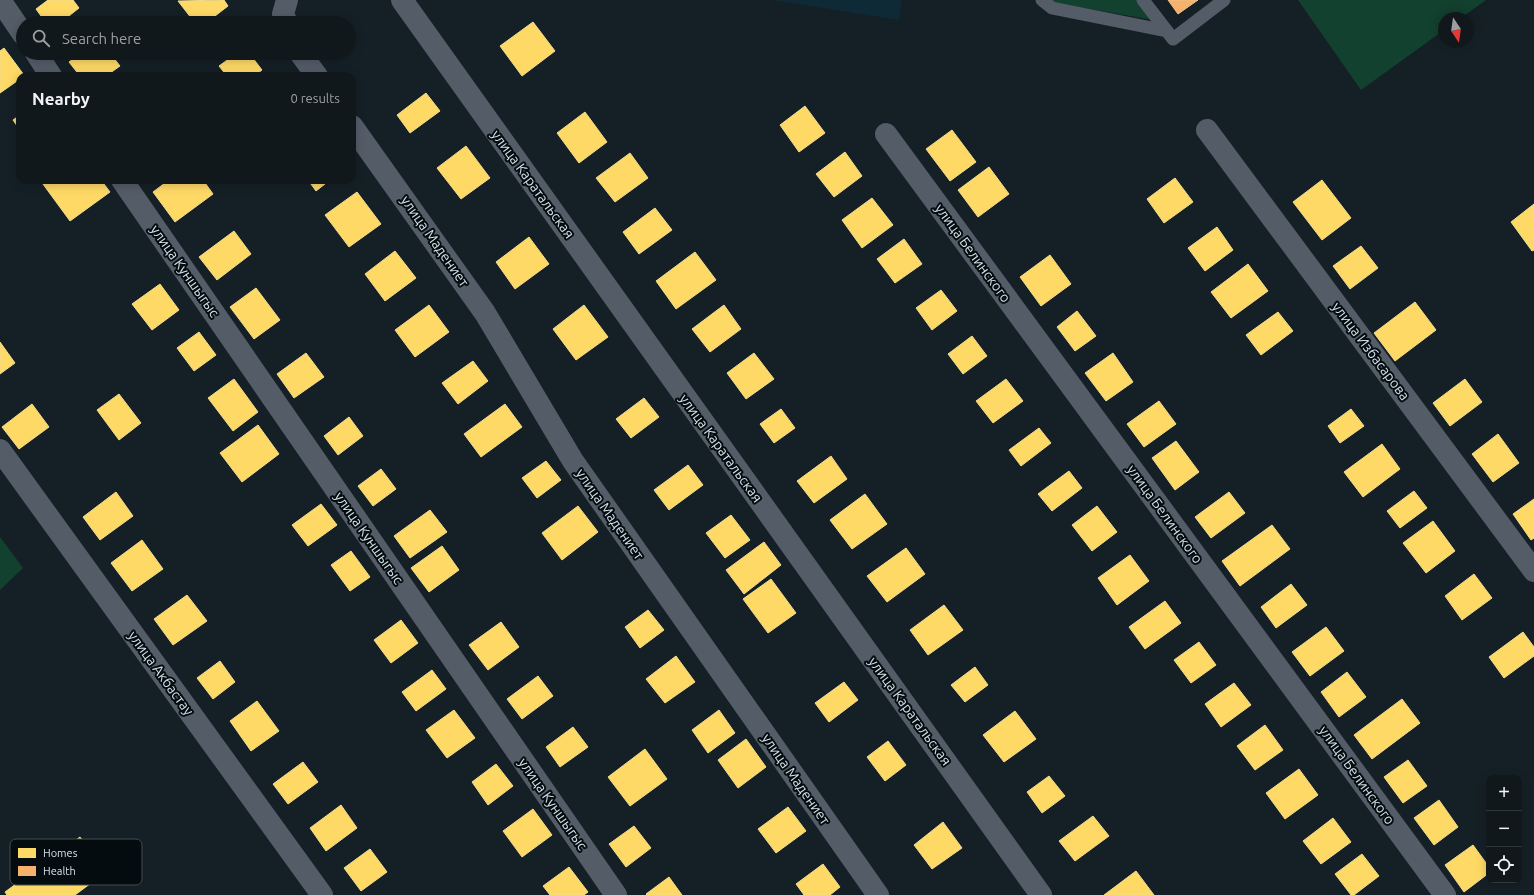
<!DOCTYPE html>
<meta charset="utf-8">
<style>
:root{--surface:#10181c;--page:#1e2529;--text:#f1f3f6;--muted:#9ca0a3;--line:#30373b}
body{margin:0;font-family:Ubuntu,sans-serif;background:var(--page);color:var(--text)}
.controls{position:absolute;right:12px;bottom:12px;display:grid;overflow:hidden;border-radius:8px;box-shadow:0 2px 10px #0003}
.controls button{width:36px;height:36px;display:grid;place-items:center;padding:0;border:0;border-bottom:1px solid var(--line);background:var(--surface);color:var(--text);font:20px sans-serif}
.compass{position:absolute;left:1438px;top:12px;width:36px;height:36px;border-radius:50%;background:var(--surface);box-shadow:0 2px 10px #0003;rotate:167deg}
.list{margin:0;padding:0;list-style:none}
h2{display:flex;justify-content:space-between;align-items:center;height:52px;margin:0;padding:0 16px;font-size:17px}
h2 small{font-size:13px;font-weight:400;color:var(--muted)}
.icon{flex:none;width:22px;height:22px;fill:none;stroke:currentColor;stroke-width:2;stroke-linecap:round;stroke-linejoin:round}
.map{position:relative;flex:none;width:1534px;height:895px;overflow:hidden}
.search{position:absolute;background:var(--surface);box-shadow:0 2px 10px #0003;left:16px;top:16px;width:340px;height:44px;display:flex;align-items:center;gap:10px;box-sizing:border-box;padding:0 14px;border-radius:22px;color:var(--muted);font-size:15px}
.panel{position:absolute;background:var(--surface);box-shadow:0 2px 10px #0003;left:16px;top:72px;width:340px;height:112px;border-radius:12px}
.map>svg:first-child{display:block}
.built{fill:#0e2a36}
.green{fill:#13412f}
.homes{fill:#ffd966;stroke:#f2dc8d}
.health{fill:#f6b26b;stroke:#ecc091}
.lines{fill:none;stroke-linecap:round;stroke-linejoin:round}
.service{stroke:#545c68;stroke-width:13}
.minor{stroke:#545c68;stroke-width:22}
.labels{text-anchor:middle;dominant-baseline:central;stroke-width:4;stroke-linejoin:round;paint-order:stroke}
.street-label{font-size:14px;fill:#d5e2e9;stroke:#040c10}
.key{fill:#040c10;stroke:#434c51;stroke-width:1}
.key-label{font-size:11px;fill:#d5e2e9}
</style>
<div class="map">
<svg width="1534" height="895" viewBox="0 0 1534 895">
<rect width="100%" height="100%" fill="#152026"/>
<polygon class="built" points="773,0 902,0 899,20"/>
<g class="green">
<polygon points="1052,0 1143,0 1159,21 1055,3"/>
<polygon points="1298,0 1486,0 1461,18 1444,18 1444,30 1361,90"/>
<polygon points="0,537 23,568 0,590"/>
</g>
<g class="homes">
<polygon points="48,0 73,0 79,8 60,23 46,23 36,9"/>
<polygon points="224,0 228,6 206,23 195,23 178,1"/>
<polygon points="533,22 555,51 522,76 500,46"/>
<polygon points="4,48 24,75 20,76 20,79 0,93 0,51"/>
<polygon points="81,53 110,53 120,66 106,76 80,76 69,62"/>
<polygon points="237,53 249,53 262,70 254,76 227,76 219,66"/>
<polygon points="426,93 440,111 410,133 397,115"/>
<polygon points="805,106 825,133 799,152 780,125"/>
<polygon points="585,112 607,142 579,163 557,133"/>
<polygon points="20,115 20,130 13,120"/>
<polygon points="952,130 976,162 950,181 926,149"/>
<polygon points="466,146 490,178 461,199 437,168"/>
<polygon points="845,152 862,176 834,197 816,174"/>
<polygon points="630,153 648,178 615,202 596,178"/>
<polygon points="989,167 1009,194 978,217 958,190"/>
<polygon points="1175,178 1193,202 1164,223 1147,199"/>
<polygon points="40,180 101,180 110,192 70,221"/>
<polygon points="169,180 203,180 213,194 175,222 153,192"/>
<polygon points="308,180 330,180 316,191"/>
<polygon points="1322,180 1351,218 1322,240 1293,202"/>
<polygon points="357,192 381,224 349,247 325,215"/>
<polygon points="872,198 893,225 862,248 842,220"/>
<polygon points="1534,204 1534,250 1532,251 1511,222"/>
<polygon points="655,208 672,230 639,254 623,232"/>
<polygon points="1217,227 1233,250 1205,271 1188,248"/>
<polygon points="234,231 251,254 217,280 199,257"/>
<polygon points="529,237 549,264 515,289 496,262"/>
<polygon points="904,239 922,264 895,283 877,259"/>
<polygon points="1361,246 1378,268 1350,289 1333,266"/>
<polygon points="395,251 416,278 385,301 365,274"/>
<polygon points="695,252 716,280 676,309 656,281"/>
<polygon points="1050,255 1071,284 1041,306 1020,277"/>
<polygon points="1248,264 1268,291 1231,318 1211,292"/>
<polygon points="160,284 179,310 152,330 132,304"/>
<polygon points="256,288 280,320 254,339 230,307"/>
<polygon points="941,290 957,311 932,330 916,308"/>
<polygon points="1415,302 1436,330 1395,361 1374,333"/>
<polygon points="429,305 449,332 415,357 395,330"/>
<polygon points="584,305 608,337 576,360 553,329"/>
<polygon points="724,305 741,329 710,352 692,329"/>
<polygon points="1077,311 1096,336 1075,351 1057,327"/>
<polygon points="1278,312 1293,331 1261,355 1246,335"/>
<polygon points="199,332 216,355 194,371 177,348"/>
<polygon points="972,336 987,356 963,374 948,354"/>
<polygon points="0,342 15,363 0,374"/>
<polygon points="306,353 324,377 294,398 277,374"/>
<polygon points="754,353 774,379 746,399 727,373"/>
<polygon points="1113,353 1133,382 1106,401 1085,373"/>
<polygon points="473,361 488,381 458,404 442,383"/>
<polygon points="234,379 258,412 233,431 208,398"/>
<polygon points="1006,379 1023,401 993,423 976,401"/>
<polygon points="1465,379 1482,402 1450,426 1433,403"/>
<polygon points="119,394 141,423 119,440 97,410"/>
<polygon points="644,398 659,417 631,438 616,419"/>
<polygon points="1159,401 1176,424 1144,447 1127,424"/>
<polygon points="32,404 49,427 19,449 2,427"/>
<polygon points="505,404 522,427 481,457 464,434"/>
<polygon points="781,409 795,428 774,443 760,424"/>
<polygon points="1351,409 1364,426 1340,443 1328,426"/>
<polygon points="349,417 363,436 338,455 324,436"/>
<polygon points="258,425 279,454 242,482 220,453"/>
<polygon points="1039,428 1051,443 1021,466 1009,450"/>
<polygon points="1498,434 1519,463 1493,482 1472,454"/>
<polygon points="1176,441 1199,472 1175,490 1152,458"/>
<polygon points="1382,444 1400,469 1363,497 1344,472"/>
<polygon points="831,456 847,479 814,503 797,481"/>
<polygon points="546,461 561,480 537,498 522,478"/>
<polygon points="688,465 703,485 669,510 654,490"/>
<polygon points="381,469 396,489 373,506 358,486"/>
<polygon points="1069,471 1082,488 1052,511 1038,494"/>
<polygon points="1414,491 1427,508 1400,528 1387,511"/>
<polygon points="116,492 133,516 100,540 83,517"/>
<polygon points="1229,492 1245,513 1211,538 1195,517"/>
<polygon points="865,494 887,524 852,549 830,520"/>
<polygon points="1534,499 1534,538 1531,540 1513,514"/>
<polygon points="321,504 337,525 308,546 292,525"/>
<polygon points="578,506 598,532 562,560 542,533"/>
<polygon points="1097,506 1117,532 1092,551 1072,525"/>
<polygon points="430,510 447,532 410,558 394,536"/>
<polygon points="731,515 750,540 725,558 706,533"/>
<polygon points="1433,521 1455,551 1426,573 1403,543"/>
<polygon points="1272,525 1290,549 1240,586 1222,561"/>
<polygon points="142,540 163,569 132,591 111,563"/>
<polygon points="764,542 781,565 744,594 726,570"/>
<polygon points="442,546 459,570 429,592 411,568"/>
<polygon points="906,548 925,574 887,602 867,576"/>
<polygon points="351,551 370,577 350,591 331,565"/>
<polygon points="1130,555 1149,581 1117,605 1098,578"/>
<polygon points="1474,574 1492,598 1462,620 1445,596"/>
<polygon points="771,579 796,613 768,633 743,599"/>
<polygon points="1291,584 1307,605 1276,628 1261,607"/>
<polygon points="187,595 207,621 173,645 154,619"/>
<polygon points="1165,601 1181,623 1145,649 1129,627"/>
<polygon points="944,605 963,630 928,655 910,630"/>
<polygon points="648,610 664,630 640,648 625,627"/>
<polygon points="401,620 418,643 391,663 374,640"/>
<polygon points="501,622 519,647 488,670 469,645"/>
<polygon points="1326,627 1344,651 1310,676 1292,652"/>
<polygon points="1523,632 1534,647 1534,656 1504,678 1489,657"/>
<polygon points="1199,642 1216,665 1191,683 1174,660"/>
<polygon points="676,656 695,682 665,703 646,679"/>
<polygon points="220,661 235,682 213,699 197,678"/>
<polygon points="975,667 988,685 965,702 951,685"/>
<polygon points="432,670 446,689 416,711 402,692"/>
<polygon points="1347,672 1366,697 1339,717 1321,692"/>
<polygon points="538,676 553,696 522,719 507,699"/>
<polygon points="844,682 858,700 829,722 815,703"/>
<polygon points="1234,683 1251,705 1221,727 1205,704"/>
<polygon points="1402,699 1420,723 1372,759 1354,735"/>
<polygon points="257,701 279,731 251,751 230,721"/>
<polygon points="454,710 475,738 447,758 426,730"/>
<polygon points="719,710 735,733 708,753 692,730"/>
<polygon points="1015,711 1036,739 1004,762 983,735"/>
<polygon points="1265,725 1283,750 1255,770 1237,746"/>
<polygon points="573,727 588,747 560,767 546,747"/>
<polygon points="746,739 766,767 738,788 718,760"/>
<polygon points="888,741 906,765 885,781 867,757"/>
<polygon points="645,749 667,779 630,806 608,777"/>
<polygon points="1408,760 1427,786 1403,803 1384,777"/>
<polygon points="303,762 318,782 288,804 273,784"/>
<polygon points="496,764 513,786 488,805 472,782"/>
<polygon points="1299,769 1318,795 1285,819 1266,793"/>
<polygon points="1049,776 1065,796 1042,813 1027,792"/>
<polygon points="1439,800 1458,827 1434,845 1414,818"/>
<polygon points="341,805 357,828 326,851 310,828"/>
<polygon points="788,807 806,831 776,853 758,829"/>
<polygon points="533,809 552,835 522,857 503,831"/>
<polygon points="1093,816 1109,836 1075,861 1059,841"/>
<polygon points="1333,818 1351,842 1321,864 1303,841"/>
<polygon points="943,822 962,848 932,869 914,845"/>
<polygon points="634,826 651,848 626,867 609,844"/>
<polygon points="80,837 106,872 75,895 7,895 5,892"/>
<polygon points="1473,845 1489,867 1489,873 1464,892 1445,865"/>
<polygon points="370,849 387,872 361,891 344,868"/>
<polygon points="1362,854 1379,876 1354,895 1351,895 1335,874"/>
<polygon points="823,864 840,887 830,895 804,895 796,884"/>
<polygon points="569,867 588,892 584,895 550,895 543,886"/>
<polygon points="1136,871 1154,895 1104,895"/>
<polygon points="669,877 682,895 647,895 646,894"/>
</g>
<polygon class="health" points="1168,0 1198,0 1178,14"/>
<g class="lines">
<g class="service">
<polyline points="1042,0 1052,8 1167,31"/>
<polyline points="1143,0 1173,39 1224,0"/>
</g>
<g class="minor">
<polyline points="0,0 23,34"/>
<polyline points="287,0 283,14 287,23"/>
<polyline points="402,0 1041,895"/>
<polyline points="36,53 51,76"/>
<polyline points="300,53 317,76"/>
<polyline points="352,126 485,313 573,461 878,895"/>
<polyline points="1207,130 1534,571"/>
<polyline points="886,134 1445,895"/>
<polyline points="122,180 616,895"/>
<polyline points="0,450 322,895"/>
</g>
</g>
<g class="labels">
<g class="street-label">
<text transform="translate(533 184) rotate(54)">улица Каратальская</text>
<text transform="translate(435 241) rotate(55)">улица Мадениет</text>
<text transform="translate(973 253) rotate(54)">улица Белинского</text>
<text transform="translate(185 271) rotate(55)">улица Куншыгыс</text>
<text transform="translate(1371 351) rotate(53)">улица Избасарова</text>
<text transform="translate(721 448) rotate(54)">улица Каратальская</text>
<text transform="translate(610 514) rotate(55)">улица Мадениет</text>
<text transform="translate(1165 514) rotate(54)">улица Белинского</text>
<text transform="translate(369 538) rotate(55)">улица Куншыгыс</text>
<text transform="translate(161 673) rotate(54)">улица Акбастау</text>
<text transform="translate(910 711) rotate(54)">улица Каратальская</text>
<text transform="translate(1357 775) rotate(54)">улица Белинского</text>
<text transform="translate(796 779) rotate(55)">улица Мадениет</text>
<text transform="translate(553 804) rotate(55)">улица Куншыгыс</text>
</g>
</g>
<rect x="10" y="839" width="132" height="46" rx="6" class="key"/>
<rect x="18" y="848" width="18" height="10" fill="#ffd966"/>
<rect x="18" y="866" width="18" height="10" fill="#f6b26b"/>
<g class="key-label">
<text x="43" y="857">Homes</text>
<text x="43" y="875">Health</text>
</g>
</svg>
<div class="controls">
<button>+</button>
<button>−</button>
<button><svg class="icon" aria-label="locate" viewBox="0 0 24 24"><circle cx="12" cy="12" r="6"/><path d="M12 2v4M12 18v4M2 12h4M18 12h4"/></svg></button>
</div>
<svg class="compass" viewBox="-18 -18 36 36"><path d="M0-13l5 13h-10z" fill="#e53935"/><path d="M0 13l5-13h-10z" fill="#9ca0a3"/></svg>
<div class="search"><svg class="icon" aria-label="search" viewBox="0 0 24 24"><circle cx="10" cy="10" r="6"/><path d="M15 15l6 6"/></svg>Search here</div>
<section class="panel">
<h2>Nearby<small>0 results</small></h2>
<ul class="list">
</ul>
</section>
</div>
